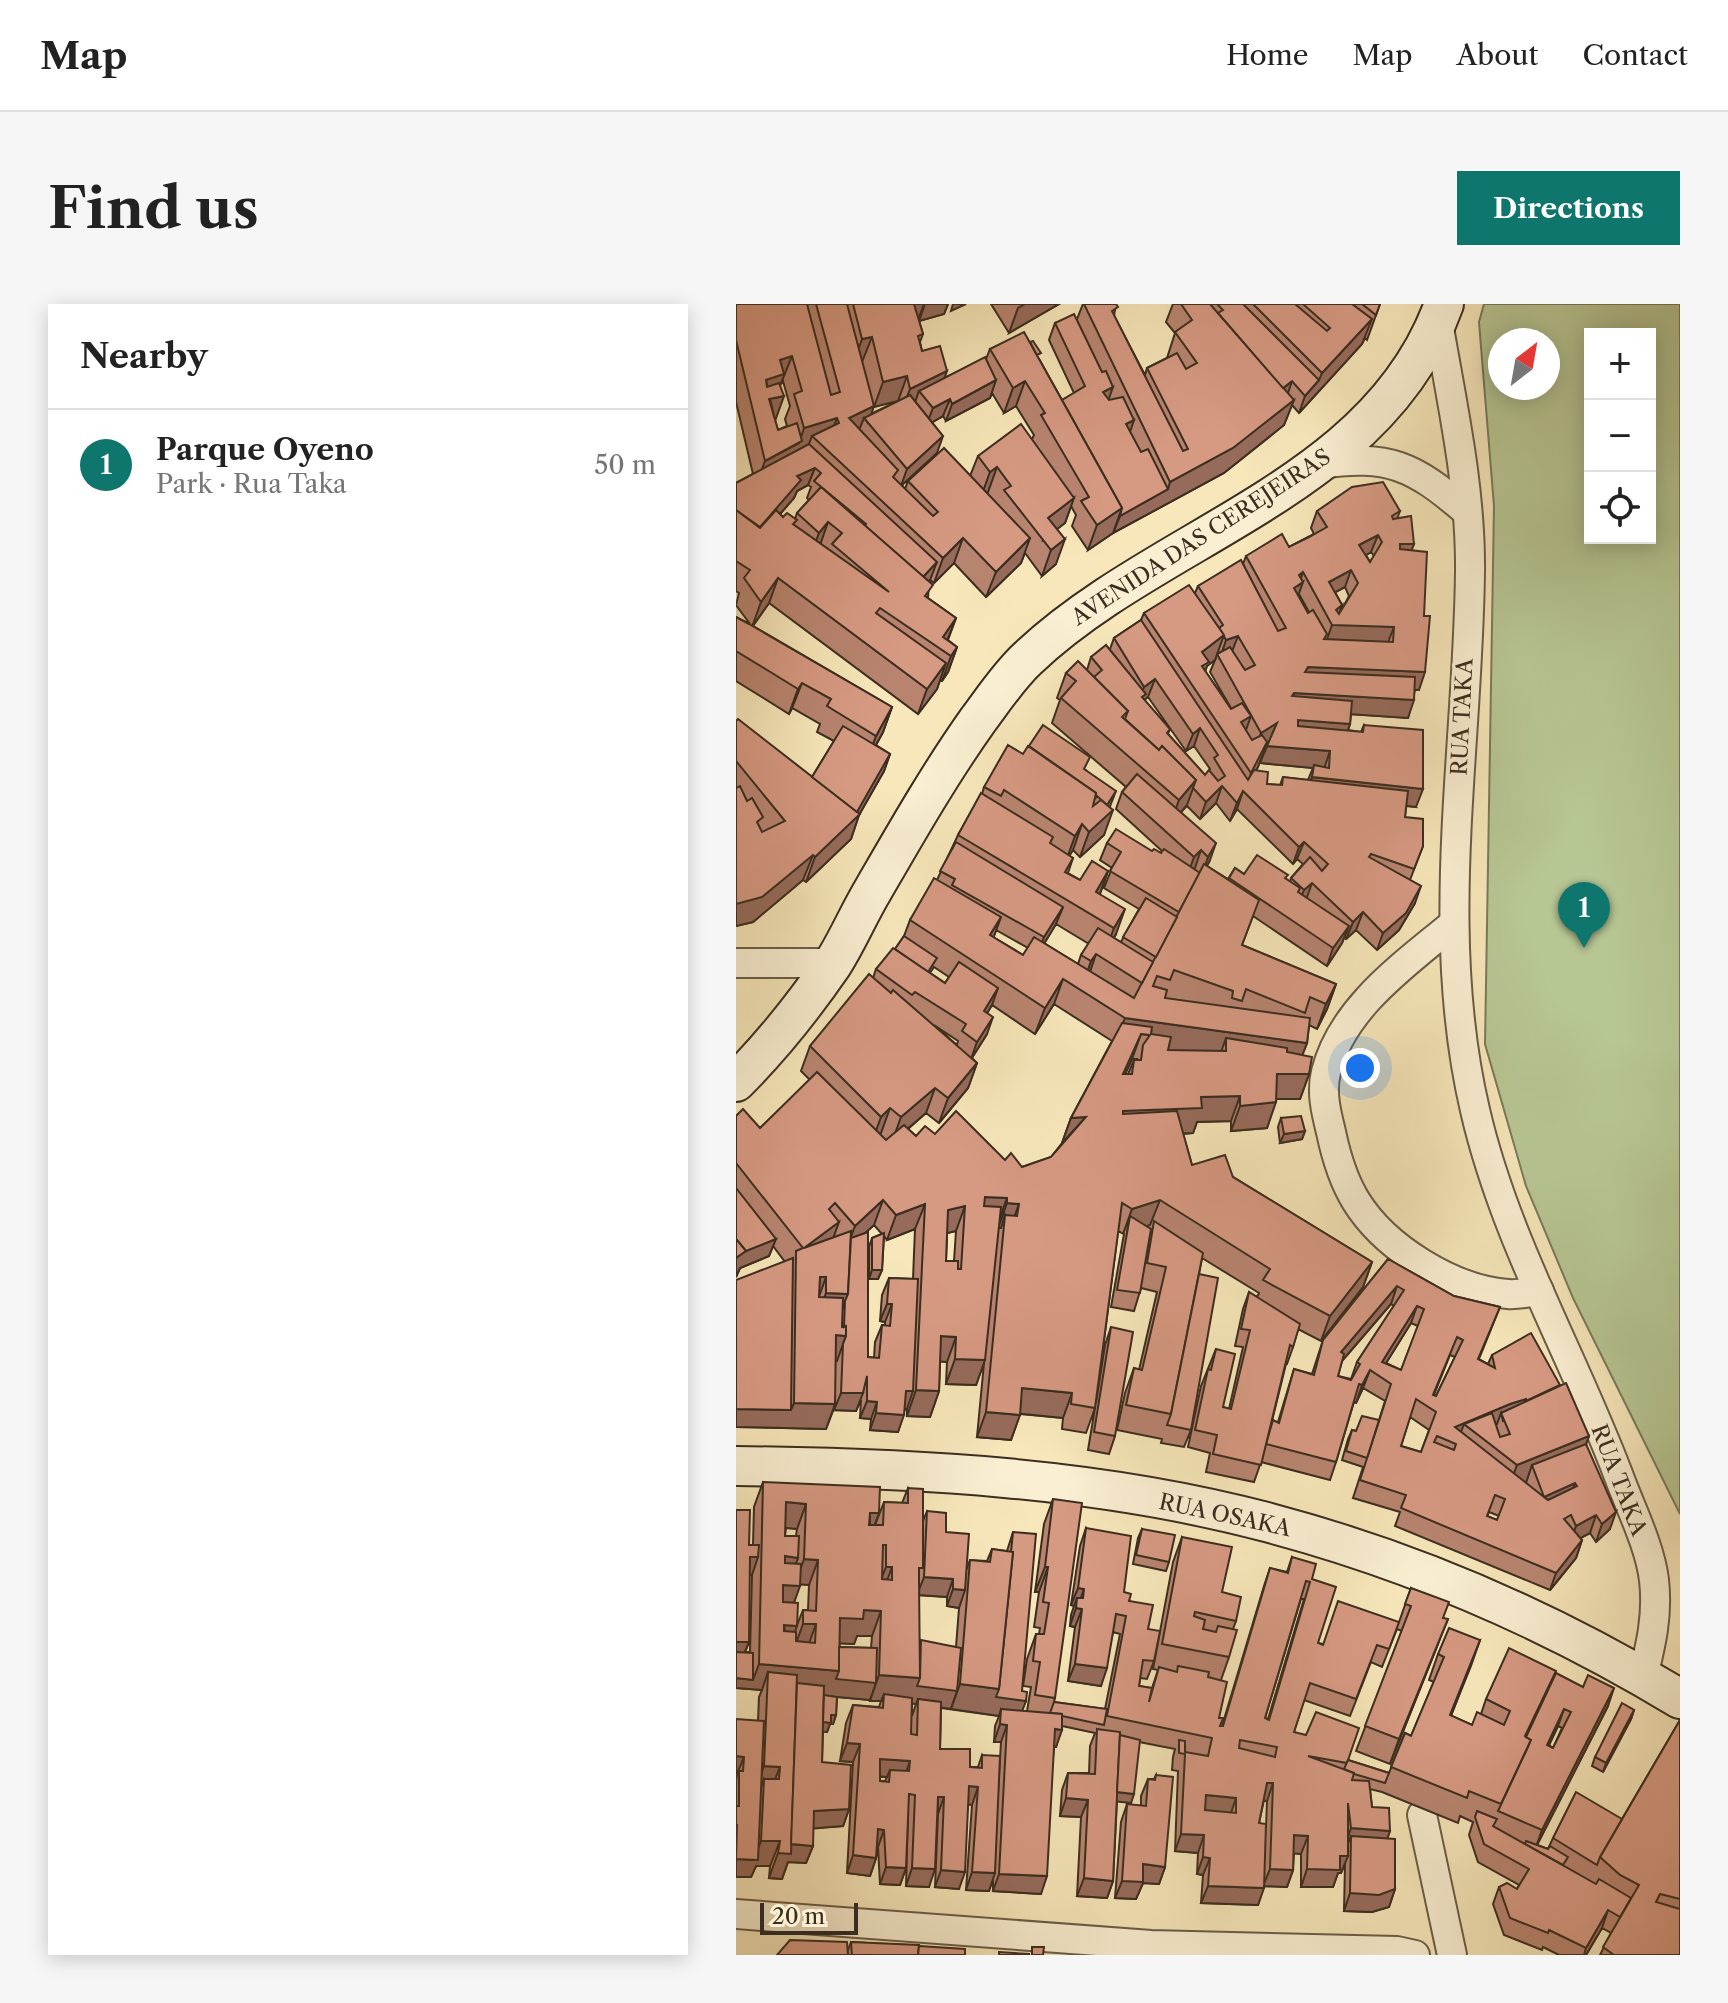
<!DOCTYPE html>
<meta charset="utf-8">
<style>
:root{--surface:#fff;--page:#f6f6f6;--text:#222;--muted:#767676;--line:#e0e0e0;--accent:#0f766e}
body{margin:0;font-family:"Libre Caslon Text",serif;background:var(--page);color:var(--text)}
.controls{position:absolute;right:24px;top:24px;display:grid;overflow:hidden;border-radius:0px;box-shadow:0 4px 20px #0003}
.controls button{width:72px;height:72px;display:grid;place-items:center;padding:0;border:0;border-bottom:2px solid var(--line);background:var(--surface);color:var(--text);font:40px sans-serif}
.compass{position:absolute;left:752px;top:24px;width:72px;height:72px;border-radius:50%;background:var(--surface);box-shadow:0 4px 20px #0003;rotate:31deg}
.scale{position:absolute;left:24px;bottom:20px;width:98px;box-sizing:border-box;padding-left:8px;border:4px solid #3b2d1f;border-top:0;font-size:22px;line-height:28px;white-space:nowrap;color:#3b2d1f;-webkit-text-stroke:6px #faefd2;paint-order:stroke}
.you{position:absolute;left:624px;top:764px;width:28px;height:28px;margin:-20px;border:6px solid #fff;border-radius:50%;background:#1a73e8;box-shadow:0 0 0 12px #1a73e833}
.badge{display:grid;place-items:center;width:52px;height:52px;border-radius:50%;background:var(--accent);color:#fff;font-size:26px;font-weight:700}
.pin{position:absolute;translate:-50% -66px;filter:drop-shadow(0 2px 4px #0008)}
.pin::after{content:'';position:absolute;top:42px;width:28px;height:24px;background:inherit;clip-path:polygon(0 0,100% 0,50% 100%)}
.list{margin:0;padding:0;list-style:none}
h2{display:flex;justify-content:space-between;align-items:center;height:104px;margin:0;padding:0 32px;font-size:34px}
h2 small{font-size:26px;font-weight:400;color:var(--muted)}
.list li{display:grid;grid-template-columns:52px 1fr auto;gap:24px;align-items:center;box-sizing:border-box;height:112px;padding:0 32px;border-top:2px solid var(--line)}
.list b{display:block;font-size:30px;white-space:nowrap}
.list p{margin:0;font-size:26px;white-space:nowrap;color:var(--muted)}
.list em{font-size:26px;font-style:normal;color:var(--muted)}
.icon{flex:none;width:44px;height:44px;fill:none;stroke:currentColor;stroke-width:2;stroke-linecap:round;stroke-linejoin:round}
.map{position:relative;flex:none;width:944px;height:1651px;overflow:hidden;border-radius:0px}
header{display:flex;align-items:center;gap:48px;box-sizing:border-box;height:112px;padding:0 40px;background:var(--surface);border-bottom:2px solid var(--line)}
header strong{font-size:38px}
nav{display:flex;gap:44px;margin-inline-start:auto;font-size:28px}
.intro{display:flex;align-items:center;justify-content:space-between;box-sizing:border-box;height:192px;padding:0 48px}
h1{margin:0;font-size:56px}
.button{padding:20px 36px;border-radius:0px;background:var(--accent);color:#fff;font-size:28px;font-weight:700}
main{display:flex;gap:48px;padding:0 48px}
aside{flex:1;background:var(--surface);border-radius:0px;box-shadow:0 4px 20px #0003}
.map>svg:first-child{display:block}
.green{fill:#b7c794;stroke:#797a5a;stroke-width:2;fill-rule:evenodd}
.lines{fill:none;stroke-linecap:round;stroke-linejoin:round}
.minor-casing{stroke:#6a5c46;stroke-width:32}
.secondary-casing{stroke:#3b2d1f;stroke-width:42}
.minor{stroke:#faefd2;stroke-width:28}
.secondary{stroke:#faefd2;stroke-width:38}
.wall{fill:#b88470;stroke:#3b2d1f;stroke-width:2;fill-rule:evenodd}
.shaded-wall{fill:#966b5b;stroke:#3b2d1f;stroke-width:2}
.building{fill:#d69982;stroke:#3b2d1f;stroke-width:2;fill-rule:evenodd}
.labels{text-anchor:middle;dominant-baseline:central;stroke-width:6;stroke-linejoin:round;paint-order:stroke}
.street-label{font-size:22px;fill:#3b2d1f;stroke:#faefd2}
</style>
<header>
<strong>Map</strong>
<nav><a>Home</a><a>Map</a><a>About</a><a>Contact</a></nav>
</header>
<div class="intro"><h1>Find us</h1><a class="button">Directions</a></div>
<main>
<aside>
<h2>Nearby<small></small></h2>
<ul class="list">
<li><span class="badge">1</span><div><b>Parque Oyeno</b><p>Park · Rua Taka</p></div><em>50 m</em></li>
</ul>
</aside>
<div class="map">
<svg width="944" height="1651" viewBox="0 0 944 1651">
<rect width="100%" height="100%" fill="#f7e7ba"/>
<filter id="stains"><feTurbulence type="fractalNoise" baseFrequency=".0025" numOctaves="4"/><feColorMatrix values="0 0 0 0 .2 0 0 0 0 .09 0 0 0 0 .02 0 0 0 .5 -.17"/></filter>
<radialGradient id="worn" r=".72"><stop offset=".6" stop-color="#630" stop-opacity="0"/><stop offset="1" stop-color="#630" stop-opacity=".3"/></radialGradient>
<path class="green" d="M748,0H944V1210L837,994L790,882L749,740L758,202L743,18ZM854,30H914V234H854ZM764,36H812V84H764Z"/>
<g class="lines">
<g class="minor-casing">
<g id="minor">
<path d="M702,18C716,100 735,184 734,268C732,448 697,627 739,806C768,933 836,1049 882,1170C894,1203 914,1242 918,1276C922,1311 915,1340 907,1373"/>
<path d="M584,160C653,150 677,162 729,206"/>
<path d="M716,621C668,661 606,704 590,768C585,788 590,808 595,828C600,852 607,876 620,897C649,944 717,986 772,990C782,991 793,988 803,987"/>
<polyline points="0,659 97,659"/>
<polyline points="686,1511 716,1651"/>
<polyline points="0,1610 415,1641 661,1647 679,1651"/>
</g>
</g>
<g class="secondary-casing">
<g id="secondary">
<path d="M0,778C36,742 67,703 96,661C111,638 122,611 137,586C170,529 203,471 242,416C257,396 272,373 291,355C422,230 642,185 708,0"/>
<path d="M0,1162C178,1164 362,1173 534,1219C677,1257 817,1318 944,1395"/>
</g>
</g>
<use href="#minor" class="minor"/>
<use href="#secondary" class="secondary"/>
</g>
<g class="wall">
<path d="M0,0H212L208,10L183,17L187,30L184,38L186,47L208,74L250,55L254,45L303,55L326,96L338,89L313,36L319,19L341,15L347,0H380L378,12L409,71L411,64L431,54L439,29L430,18L437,0H644L631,36L629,34L626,40L563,109L556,101L548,121L488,169L377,229L352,246L336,222L340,211L335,202L329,219L321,225L320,260L306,272L289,249L285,259L250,293L218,259L198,279L194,276L193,278L192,294L220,314L212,336L221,343L212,368L206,377L204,376L201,385L182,410L33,299L17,322L156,403L147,428L140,441L154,450L148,467L123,511L115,535L70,578L67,576L17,618L0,622V417L76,473L98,437L81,428L84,420L56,404L53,410L0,377V313L14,320L0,301L3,289L0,287V179L17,170L0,98ZM47,77L54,102L49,115L51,122L42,126L39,116L44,81ZM256,89L268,109L280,102L298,131L296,135L242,152L234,172L172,177L169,185L166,181L201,149L196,118L207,112L210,117L254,94ZM162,97L135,110L138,102ZM72,181L75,183L71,194L73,196L61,209L59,215L47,213L44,210L58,194L61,187Z"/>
<polygon points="255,0 323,0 273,29"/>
<path d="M581,207H664L661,215L678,240L675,246L683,386H679L672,414L615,410L614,420L612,426L625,428L628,421L680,503L670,502L669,513L687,542L674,576L679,599L663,626L641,646L620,626L610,635L608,633L606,639L591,662L517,612L506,641L600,680L591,705L581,725L573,721L571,739L566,751L573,770L564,795H540L531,824L495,827V817L461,818L457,829L447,830L456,861L497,873L636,958L627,983L585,1037L562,1025L557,1043L551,1060H550L533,1129L542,1118L558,1065L576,1070L587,1036L652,955L718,992L764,1003L743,1055L752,1060L756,1051L824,1081L853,1132L850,1140L874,1225L860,1238L854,1229L844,1234L846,1236L840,1254L814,1286L659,1222L664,1208L617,1194L627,1163L606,1156L612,1135L616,1126L620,1127L643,1116L649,1097L627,1084L620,1099L618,1098L600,1158L594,1176L525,1158L518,1178L470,1168L474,1149L452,1143L465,1082L480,1045L487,1103L493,1105L507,1043L499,1042L507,1005L513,988L521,993L523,989L466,954L463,970L455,1126L448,1143L425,1139L426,1135L381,1126L389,1089L398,1064L403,1066L421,988L405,984L398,1007L375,1003L388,930L382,927L360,1099L369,1041L375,1023L379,1132L373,1150L352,1146L359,1104L350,1129L326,1125L327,1114L284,1110L275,1136L241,1133L248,1059L240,1081L210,1080L211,1058L204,1057L203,1087L194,1113L171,1112V1105H169L162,1128L134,1126L135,1115L124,1114L125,1096L120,1107L98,1106L99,1102L90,1125L0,1123L49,958L37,942L33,952L4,964L0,973V812L24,824L74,776L65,767L74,742L137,674L140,665L159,645L168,632L174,616L201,576L222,531L246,490L248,483L287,450L350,466L374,503L368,531L344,553L337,546L333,552L337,554L332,569L344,576L372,567L364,590L380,630L378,634L385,638L403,605L368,584L376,564L364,556L371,539L425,549L426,547L380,505L386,488L390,483L316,419L324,396L321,394L330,369L351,366L355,353L374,345L378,334L405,316L408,309L459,289L462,282L507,260L510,252L553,243L578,230L575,224ZM635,248L638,252L634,258L630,251ZM609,283L613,292L604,309L606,301L599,288ZM563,290L573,308L572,309L562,292ZM479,356L474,368L495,404L469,367L471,362ZM412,393L450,447L458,442L474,465L469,471L432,430L434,425L408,396ZM532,438L524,459L577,464L572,476L547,473L544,481L531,480L520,467L531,439ZM480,499L494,517L501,505L557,560L561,555L567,560L555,574L554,578L550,575L508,570L499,564L492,575L471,562L474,556L445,508L451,502L464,515ZM320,620L353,640L345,651L342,660L308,639ZM260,626L292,644L287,651L257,633ZM198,663L213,673L209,679L194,669ZM318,700L376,737L335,814L326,839L315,853L286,863L199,830L180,832L172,825L190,809L203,819L232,784L241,759L236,754L251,730V709L256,701L299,730ZM198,721L222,737L221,741ZM396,755H402L398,756L392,770H389ZM138,921L146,930L136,934L133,943V975H142L146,966L148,932L151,936L179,925L177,975L153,974L146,991L144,1017L149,1018V1021H146L139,1038L138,1054L132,1053L129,929ZM220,927L218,957H210L211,929ZM655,1000L658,1002L621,1058L615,1075L602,1072L606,1057ZM675,1019L682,1022L665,1066L650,1059ZM714,1051L719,1053L700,1092L698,1091ZM674,1113L693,1126L685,1148L665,1142ZM753,1208L763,1212L761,1216L751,1212Z"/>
<polygon points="545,814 569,827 566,835 544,839 542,823"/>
<path d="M27,1178L139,1221L148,1198L166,1199L172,1184L187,1217L191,1207L210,1228L231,1264L234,1256L251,1257L256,1245L271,1247L277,1228L286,1407H291L295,1383L287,1382L291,1355L300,1330H303L304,1324L298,1323L303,1288H299L308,1220L317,1195L319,1394L318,1398L369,1405L384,1330L377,1328L365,1382L332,1377L339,1323L334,1322L335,1311L338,1302L335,1301L344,1242L350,1224L388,1288L412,1325L418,1357L411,1375L404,1374L403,1382L416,1384L422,1366L417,1365L437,1258L446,1233L486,1288L500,1317L497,1325L493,1353L485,1376L483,1414L484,1422H486L528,1282L534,1264L551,1268L556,1253L576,1275L582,1339L587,1340L663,1318L675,1284L708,1314L702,1340L654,1460L620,1447L666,1327L661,1325L646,1363L635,1358L614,1412L568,1396L558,1428L612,1456L653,1469L669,1429L675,1432L698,1378L693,1376L702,1350L744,1336L715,1412L736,1421L745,1410L750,1395L817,1376L872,1402L801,1541L812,1545L817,1534L886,1515L944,1416V1651H864L875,1629L866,1624L850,1651H823L807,1643L806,1646L768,1631L757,1600L763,1583L781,1585L783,1581L742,1558L733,1531L737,1518L724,1512L722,1519L646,1488L634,1485L636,1503L654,1527L651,1535L659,1585L653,1603L636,1608L608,1607L609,1560L605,1569H602L597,1583H565V1550L558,1549L557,1566L551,1583L528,1582L522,1601L465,1599L467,1571L461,1570L462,1549L439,1547L442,1467L436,1466L437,1453L439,1445L403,1438L395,1499L381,1497L377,1577L371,1594L341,1592L345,1513L324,1512L326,1486L332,1469H353L354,1442L359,1429L326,1422L320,1443H318L305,1590L257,1587V1574L253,1587L230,1586L236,1501L232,1500L223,1585L199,1583L202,1510L193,1583L170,1582L172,1508L170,1564L164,1581L144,1580L142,1543L140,1554L134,1572L111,1569L117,1458L104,1457L110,1419L117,1401L143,1403L145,1397L101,1393L100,1411L97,1420H94L91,1428L87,1427L86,1458L113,1505L107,1522L77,1524V1542L70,1559L52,1558L46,1575L33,1574L34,1562H20L15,1573H0V1476L1,1470H0L22,1417L23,1393L26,1386L0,1384L13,1241H17L18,1203ZM50,1224L61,1225L60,1232H49ZM13,1271H16L14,1348H9L13,1338ZM64,1280L73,1281L72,1306H67L61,1321L58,1298ZM183,1291L211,1293V1302L223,1304L220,1343L183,1339ZM565,1295H568L532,1415L529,1414ZM121,1332H136L135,1344L103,1343L104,1339L118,1340ZM176,1399L180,1400L176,1412ZM205,1404L263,1412L259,1422L258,1438H265L262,1489L246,1451L242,1463H234L204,1445ZM822,1422L826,1424L817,1444L813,1441ZM144,1473H151L149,1477H144ZM528,1496L531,1497L530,1523L523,1519Z"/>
<polygon points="406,1225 433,1258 430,1267 397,1260 402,1234"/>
<polygon points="898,1406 895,1415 867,1468 856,1462 859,1453"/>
<polygon points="420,1471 429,1563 423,1580 407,1579 400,1595 379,1594 385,1518 391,1500 405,1502 405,1492 412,1475 418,1475"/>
<polygon points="115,1638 183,1642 229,1651 41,1651 112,1646"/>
</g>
<g class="shaded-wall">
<polygon points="175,0 188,0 182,16"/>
<polygon points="189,0 212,0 208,10 183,17"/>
<polygon points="217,0 230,0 215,7"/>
<polygon points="289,0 323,0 273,29 282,4"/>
<polygon points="636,15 626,40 563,109 569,92 583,76 586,69"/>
<polygon points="136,33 126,58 117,60 126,35"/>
<polygon points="56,52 39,94 48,92 39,117 30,76 44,56"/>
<polygon points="211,67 202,92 183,87 177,104 165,110 174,85"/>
<polygon points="171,72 162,97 138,103 147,78"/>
<polygon points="260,76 254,94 210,117 216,100"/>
<polygon points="289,77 280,102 268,109 277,84"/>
<polygon points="556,77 550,95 542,89"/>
<polygon points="377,83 371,100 367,88"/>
<polygon points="214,95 207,112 190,122 197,104"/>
<polygon points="558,96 548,121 488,169 377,229 384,212 432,185 434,178"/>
<polygon points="138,102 132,119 128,114 121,131 113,114"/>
<polygon points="101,114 92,139 76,132 71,145 20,182 29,157 63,139 68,124"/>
<polygon points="398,116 392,134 390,120"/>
<polygon points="207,132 201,149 165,182 171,165"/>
<polygon points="261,163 252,188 245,193 254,168"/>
<polygon points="79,164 72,181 61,187 58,194 15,243 61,172"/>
<polygon points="338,194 329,219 307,236 312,214"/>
<polygon points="386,204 377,229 352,246 361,221"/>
<polygon points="92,218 83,244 74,254 83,229"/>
<polygon points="642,231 635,248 617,259 623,241"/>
<polygon points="227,234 218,259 198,279 207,254"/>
<polygon points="294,234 285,259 250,293 260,268"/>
<polygon points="329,235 320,260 306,272 315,246"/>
<polygon points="664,240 678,240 671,258 658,257"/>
<polygon points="201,258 194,276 177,293 184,276"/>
<polygon points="615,266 609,283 587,295 593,278"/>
<polygon points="567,268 563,281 567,278 561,295 552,301 563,271"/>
<polygon points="42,274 33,299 16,323 25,298"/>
<polygon points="606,301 600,319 658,323 651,341 590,338 596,321 600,306"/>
<polygon points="220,314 210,339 207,333"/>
<polygon points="488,331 479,356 471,362 464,383 466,348"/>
<polygon points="502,332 495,350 484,354 490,336"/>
<polygon points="221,343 212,368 206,377 215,352"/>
<polygon points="210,359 201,385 182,410 191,385"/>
<polygon points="572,363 689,368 683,386 565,380 569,368"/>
<polygon points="419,375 412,393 402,401 408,383"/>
<polygon points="66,379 56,404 53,410 62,385"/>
<polygon points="558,389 678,396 672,414 551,406"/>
<polygon points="156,403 147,428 131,457 140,432"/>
<polygon points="515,412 506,437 505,418"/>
<polygon points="562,416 614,420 608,438 556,434"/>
<polygon points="541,419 534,436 531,439 522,463 508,489 515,469 519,446 525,429"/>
<polygon points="464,424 458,442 450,447 457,430"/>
<polygon points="531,442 594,447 588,465 524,459"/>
<polygon points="154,450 148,467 123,511 115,535 70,578 79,553"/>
<polygon points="576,473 687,485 680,503 570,490"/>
<polygon points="460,476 451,501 434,521 443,496"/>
<polygon points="486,482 480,499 464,515 470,498"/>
<polygon points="380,487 373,505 377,506 368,531 344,553 353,528"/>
<polygon points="507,487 501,505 494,517 501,499"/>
<polygon points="346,520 337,546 330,557 339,532"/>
<polygon points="568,538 561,555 557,560 563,543"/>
<polygon points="480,539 474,556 466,571 472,553"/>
<polygon points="465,546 459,564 452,570 458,553"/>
<polygon points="77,551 67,576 17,618 0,622 0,600"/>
<polygon points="372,567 363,592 360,588"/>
<polygon points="576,579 570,596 561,603 568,586"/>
<polygon points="685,582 679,599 663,626 641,646 647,629"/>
<polygon points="327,603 320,620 302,650 308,633"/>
<polygon points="389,605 380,630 369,649 378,624"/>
<polygon points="627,608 620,626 610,635 617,618"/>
<polygon points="265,613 256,638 254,631"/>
<polygon points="613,622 606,639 591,662 597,644"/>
<polygon points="360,650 354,668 349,675 355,657"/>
<polygon points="327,675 318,700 299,730 309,704"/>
<polygon points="600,680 591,705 581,725 590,700"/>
<polygon points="262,684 256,701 242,724 248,707"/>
<polygon points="257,713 251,730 235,755 241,738"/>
<polygon points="389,714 571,739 561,765 490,747 490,734 483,754 409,744 414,731 405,730 396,755 378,795 379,739"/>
<polygon points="241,759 232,784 203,819 212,794"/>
<polygon points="541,770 573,770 564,795 532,795"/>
<polygon points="199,784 190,809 156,838 165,813"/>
<polygon points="504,792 495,817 461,818 457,829 378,832 387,807 465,793"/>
<polygon points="540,798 531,824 495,827 504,802"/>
<polygon points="154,804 145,829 136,838 145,813"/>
<polygon points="350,813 326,839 335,814"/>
<polygon points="569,827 566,835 544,839 548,830"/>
<polygon points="249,893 271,894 262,919 240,918"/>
<polygon points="147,896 138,921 112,945 112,940 119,922"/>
<polygon points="424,896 414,921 391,929 394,912 387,930 396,905"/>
<polygon points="271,899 283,900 274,925 269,911 265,924 262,924"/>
<polygon points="189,900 179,925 151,936 160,911"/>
<polygon points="229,902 220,927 203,931 212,906"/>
<polygon points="103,918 94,943 68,944"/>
<polygon points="40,935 33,952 4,964 0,973 0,954 3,949"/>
<polygon points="636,958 627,983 585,1037 594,1012"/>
<polygon points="136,966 146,966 142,975 133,975"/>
<polygon points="84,973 90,973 81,998"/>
<polygon points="661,982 655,1000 599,1065 605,1048"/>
<polygon points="90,989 112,990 103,1015 81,1014"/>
<polygon points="151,1000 156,1000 149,1018 144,1017"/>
<polygon points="681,1002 675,1019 642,1072 646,1058"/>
<polygon points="100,1031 110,1032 101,1057 91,1056"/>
<polygon points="205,1032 220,1033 211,1058 196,1057"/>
<polygon points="219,1055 249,1056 240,1081 210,1080"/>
<polygon points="634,1066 627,1084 620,1099 626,1081"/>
<polygon points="286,1084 336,1089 327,1114 277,1109"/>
<polygon points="180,1086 203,1087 194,1113 171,1112"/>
<polygon points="170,1087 177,1087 171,1105 164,1104"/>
<polygon points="105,1089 127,1089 120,1107 98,1106"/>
<polygon points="790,1095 783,1113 767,1117 765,1109 761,1120 740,1129 728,1120 722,1136 719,1123 774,1100"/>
<polygon points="131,1097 141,1098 135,1115 124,1114"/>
<polygon points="58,1099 99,1100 90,1125 0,1123 0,1105 55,1106"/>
<polygon points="250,1108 284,1111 275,1136 241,1133"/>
<polygon points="140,1109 168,1111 162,1128 134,1126"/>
<polygon points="853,1132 844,1157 796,1161 790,1179 772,1186 781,1161"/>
<polygon points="839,1179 833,1197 802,1211 808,1193"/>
<polygon points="50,1198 70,1200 61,1225 41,1223"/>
<polygon points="880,1208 874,1225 860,1238 866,1220"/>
<polygon points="134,1209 143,1209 134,1234"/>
<polygon points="860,1211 854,1229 834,1240 840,1222"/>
<polygon points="846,1236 840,1254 814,1286 820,1269"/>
<polygon points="49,1252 62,1254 53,1279 40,1277"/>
<polygon points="14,1253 22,1253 16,1271 7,1271"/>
<polygon points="68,1255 82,1256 73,1281 59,1280"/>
<polygon points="150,1263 156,1263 147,1288 140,1288"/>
<polygon points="309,1263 312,1263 303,1288 299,1288"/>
<polygon points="188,1273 217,1275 211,1293 181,1291"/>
<polygon points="47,1281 64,1282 55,1307 38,1306"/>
<polygon points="342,1284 348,1285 342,1302 341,1294 338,1302 335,1301"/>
<polygon points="217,1285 229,1286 223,1304 211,1302"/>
<polygon points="340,1304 346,1305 339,1323 334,1322"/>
<polygon points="128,1306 145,1307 136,1332 121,1332 118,1340 95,1339 104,1314"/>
<polygon points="712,1315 654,1460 663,1435"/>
<polygon points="67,1320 80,1320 71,1345 58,1345"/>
<polygon points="48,1321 61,1322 52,1347"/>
<polygon points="744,1336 735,1362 705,1436 714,1411"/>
<polygon points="0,1338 13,1338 6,1355 0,1355"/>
<polygon points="23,1360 103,1367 140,1379 134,1396 58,1389 32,1368 26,1386 0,1384 0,1374 17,1376"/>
<polygon points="339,1360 371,1364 365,1382 332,1377"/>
<polygon points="143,1371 184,1374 221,1387 215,1405 182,1400 182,1395 180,1400 147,1397 148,1390 145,1397 134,1397"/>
<polygon points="224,1380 263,1385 290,1397 283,1415 265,1405 263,1412 215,1405"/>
<polygon points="878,1384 872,1402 800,1543 806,1526"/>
<polygon points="828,1405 822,1422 805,1458 811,1441"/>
<polygon points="898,1406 895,1415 867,1468 870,1459"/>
<polygon points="95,1411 100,1411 97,1420 94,1420 91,1428 81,1427 84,1418"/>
<polygon points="264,1420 271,1421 265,1438 258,1438"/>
<polygon points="319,1425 326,1426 320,1443 312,1442"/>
<polygon points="111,1439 124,1440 117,1458 104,1457"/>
<polygon points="0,1452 8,1453 1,1470 0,1470"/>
<polygon points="144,1455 174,1457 168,1474 154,1466 151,1473 138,1472"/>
<polygon points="28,1462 44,1463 34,1488 28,1475 24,1487 19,1487"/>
<polygon points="531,1479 537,1479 531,1497 525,1496"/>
<polygon points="233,1482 242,1483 236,1501 227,1500"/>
<polygon points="379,1488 398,1490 395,1499 376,1497"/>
<polygon points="470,1491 500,1494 494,1512 464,1508"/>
<polygon points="202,1493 208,1493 202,1510"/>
<polygon points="330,1494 352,1496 345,1513 324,1512"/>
<polygon points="113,1505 107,1522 71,1525 78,1507"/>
<polygon points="615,1524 654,1527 648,1544 615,1532 611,1542 609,1542"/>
<polygon points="142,1525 148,1526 142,1543 135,1543"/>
<polygon points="445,1530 468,1531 462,1549 439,1547"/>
<polygon points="558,1531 572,1532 565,1550 552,1549"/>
<polygon points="25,1537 44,1537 34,1562 20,1562 15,1573 0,1573 0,1555 18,1556"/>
<polygon points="53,1540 77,1542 70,1559 52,1558 46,1575 33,1574 42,1549"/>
<polygon points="117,1551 140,1554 134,1572 111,1569"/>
<polygon points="604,1552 612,1552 605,1569 602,1569 597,1583 565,1583 571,1565"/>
<polygon points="467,1553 474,1554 467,1571 461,1570"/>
<polygon points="407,1560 429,1563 423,1580 407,1579 400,1595 379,1594 386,1577"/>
<polygon points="150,1563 170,1564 164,1581 144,1580"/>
<polygon points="176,1564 199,1565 193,1583 170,1582"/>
<polygon points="534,1565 557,1566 551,1583 527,1582"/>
<polygon points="205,1566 229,1568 223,1585 199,1583"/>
<polygon points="236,1568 259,1569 253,1587 230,1586"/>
<polygon points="263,1570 311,1572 305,1590 257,1587"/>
<polygon points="348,1574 377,1577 371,1594 341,1592"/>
<polygon points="472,1582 528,1584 522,1601 465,1599"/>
<polygon points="659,1585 653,1603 636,1608 608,1607 614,1589"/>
<polygon points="872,1606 866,1624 850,1651 848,1651 850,1644"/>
</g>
<g class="building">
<polygon points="0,0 71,0 95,91 104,88 80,0 111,0 138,102 113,114 162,166 157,173 197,212 202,208 172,177 208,144 294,234 260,268 227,234 207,254 76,132 103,119 101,114 68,124 58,90 66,87 56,52 44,56 48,70 30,76 31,83 43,79 48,92 33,95 42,126 61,119 66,137 29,157 0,36"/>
<polygon points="117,0 178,0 187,30 182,32 186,47 204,42 211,67 174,85 171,72 147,78 136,33 126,35"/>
<polygon points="348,0 380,0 382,3 376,7 447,147 452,145 411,64 441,49 450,65 461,59 439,28 456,16 445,0 474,0 558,96 497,144 434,178"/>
<polygon points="481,0 507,0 583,76 569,92 556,77 547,84 482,9 487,6"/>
<polygon points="517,0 559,0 591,27 594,24 567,0 616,0 636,15 586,69"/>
<polygon points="626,0 644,0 640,11"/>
<polygon points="338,10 366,68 370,67 377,83 367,88 373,96 387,93 398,116 390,120 405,148 412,145 432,185 384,212 386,204 326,96 349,82 319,19"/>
<polygon points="288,28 386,204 361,221 345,197 353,193 305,111 309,109 289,77 277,84 254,45"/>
<polygon points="297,37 305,49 301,51 294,38"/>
<polygon points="249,53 260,76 216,100 214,95 197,104 183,87"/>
<polygon points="174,91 207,132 171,165 128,114"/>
<polygon points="285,120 338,194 312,214 329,235 315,246 268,186 275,182 261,163 254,168 242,152"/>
<polygon points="73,140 201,258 187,273 129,222 130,220 78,177 85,169 79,164 61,172 65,176 24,223 0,206 0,179"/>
<path d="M647,178L664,207L656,212L657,215L675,212L678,240H664V245L691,248L688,312H694L689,368L572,363L569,368L679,373L678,396L558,389L556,392L616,397L614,420L562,416V422L627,428L628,421L687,426V485L576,473L578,461L593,464L594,447L531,442L541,419L525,429L481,350L494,343L509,366L519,361L502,332L490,336L483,324L487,321L462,282L505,256L542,327L550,324L510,252L546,230L553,243L573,233L591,223L581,207L616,183ZM642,231L646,238L634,258L623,241ZM615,266L622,279L603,310L600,306L606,301L593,278ZM567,268L596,321L658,323L657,338L588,335L591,330L577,306L572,309L558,284L567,278L563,271Z"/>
<polygon points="85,183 197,281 189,292 220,314 207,333 221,343 215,352 144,304 140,309 210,359 191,385 42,274 25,298 8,274 14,266 0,257 0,206 24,224 40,206 47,213 51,209 61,216 57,220 153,288 96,240 106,229 92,218 83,229 61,209"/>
<polygon points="453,281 488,331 466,348 473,358 466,362 495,405 506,399 515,412 505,418 516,436 526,431 531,438 515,469 408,309"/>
<polygon points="0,313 13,320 156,403 140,432 91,402 95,395 66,379 62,385 0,347"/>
<polygon points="405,316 512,476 518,466 532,468 531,480 546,481 547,473 672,487 669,513 687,515 687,542 678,565 635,550 633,553 685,582 670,609 647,629 627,608 617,618 576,579 568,586 555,574 574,553 586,567 592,560 568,538 563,543 507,487 501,499 486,482 470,498 457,484 460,476 426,442 423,446 389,415 392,407 358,373 366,366 355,353 370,341 410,390 406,393 434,425 431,429 469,471 473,466 482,477 489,472 478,454 482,451 464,424 457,430 419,375 408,383 378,334"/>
<polygon points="342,357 392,407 386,413 423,446 426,442 460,476 443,496 325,394 340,377 330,369"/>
<polygon points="2,415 124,510 79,553 77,551 26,593 0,600 0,484 4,482 11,497 16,494 27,513 21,518 26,528 49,517 0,457 0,417"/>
<polygon points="307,421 354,453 348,465 380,487 371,501 361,492 359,495 360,489 293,442"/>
<polygon points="107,422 154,450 121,508 76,473"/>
<polygon points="272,441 287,450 292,442 360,489 357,502 365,496 377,506 353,528 346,520 339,532 268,486 265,492 248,483"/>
<polygon points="401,470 480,539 472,553 465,546 458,553 386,488"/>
<polygon points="245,489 317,533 314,539 337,554 329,568 344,576 356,557 372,567 360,588 389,605 378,624 222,531"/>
<polygon points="380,525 416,547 418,545 425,549 428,545 464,569 443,608 374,567 385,548 371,539"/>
<polygon points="220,538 327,603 308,633 216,581 219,575 204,567"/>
<polygon points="521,551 552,571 549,574 564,584 562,588 613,622 597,644 493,574 499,564 508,570"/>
<polygon points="468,560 523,596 506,641 600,680 590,700 574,693 569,709 510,685 506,697 496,694 497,687 438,666 434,676 421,672 417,682 431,686 429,694 574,714 571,739 389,714 327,675 309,704 174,616 198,574 265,613 254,631 287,651 298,633 398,694"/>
<polygon points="410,594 441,613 420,653 387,633"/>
<polygon points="362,624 417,658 406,679 360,650 355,657 345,651"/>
<polygon points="168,632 201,654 192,668 159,645"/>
<polygon points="157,644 209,679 223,658 262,684 248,707 257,713 241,738 226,727 230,720 179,688 176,691 140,665"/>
<polygon points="133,670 155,689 157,686 241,759 212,794 199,784 165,813 154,804 145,813 74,742"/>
<path d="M386,719L416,723L415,730L435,733L432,746L490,747V734L551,744V748L576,753L573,770H541L540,798L504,802V792L465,793L466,804L387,807V810L441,807L456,861L489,851L497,873L636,958L594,1012L527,976L534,965L424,896L396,905L386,899L359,1104L335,1100L336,1089L286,1084L284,1111L250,1108L269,911L281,912L283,900L271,899V894L249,893L248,902L265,903L249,1056L219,1055L220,1033L205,1032L203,1087L180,1086L189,900L160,911L147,896L119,922L99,899L93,905L103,918L68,944L115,927L112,990L90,989V973H84L83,993L107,994L106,1023L110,1022V1032L100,1031L99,1100L58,1099L60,947L67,944L0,859V812L7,805L24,824L81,768L150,836L168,821L180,832L189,822L199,830L220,807L269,856L275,849L286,863L315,853L350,813L335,814ZM405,730L414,731L407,741L405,756H398L396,770H387ZM229,902L225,965H222V957H210L212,906Z"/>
<polygon points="565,812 569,827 548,830 545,814"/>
<polygon points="0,884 40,935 10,947 0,935"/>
<polygon points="394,912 415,925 404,989 381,986"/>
<polygon points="418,917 467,949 435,1110 390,1101 398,1064 406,1066 430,963 411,959"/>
<polygon points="132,928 132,1053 143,1054 146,1021 154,1022 156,1000 151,1000 153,974 182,975 177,1087 170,1087 168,1111 140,1109 141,1098 131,1097 131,1072 127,1089 105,1089 107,1040 110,1032 110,1022 108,1023 109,997 112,990 115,934"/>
<polygon points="148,929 146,966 136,966 136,934"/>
<polygon points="0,935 10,947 0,954"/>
<polygon points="57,954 55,1106 0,1105 0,976"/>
<path d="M652,955L718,992L764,1003L742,1055L759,1064L756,1051L795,1029L824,1081L790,1097V1095L774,1100L719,1123L808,1193L796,1161L850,1140L880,1208L866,1220L860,1211L840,1222L835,1211L828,1215L846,1236L820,1269L665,1204L670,1191L624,1176L655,1080L634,1066L626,1081L623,1080L600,1158L530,1140L537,1116L543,1119L558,1065L578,1071L587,1036ZM661,982L668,986L621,1058L624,1060L615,1076L602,1072L608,1050L605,1048ZM681,1002L688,1005L665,1066L646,1058ZM721,1033L727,1036L700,1092L697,1091ZM680,1095L700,1108L685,1148L665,1142ZM701,1132L720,1140L718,1146L698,1138ZM839,1179L841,1182L812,1196L808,1193ZM759,1191L769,1195L761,1216L751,1212Z"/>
<polygon points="463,970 482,974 455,1126 431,1121 435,1110"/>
<polygon points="513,988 564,1020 557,1043 554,1041 525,1161 477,1150 481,1131 459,1126 472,1065 475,1066 480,1045 499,1050 487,1103 495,1105 514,1026 505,1025"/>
<polygon points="375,1023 397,1028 379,1132 358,1128"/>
<polygon points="830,1079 853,1132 781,1161 728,1120 756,1109 764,1133 774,1130 765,1109"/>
<polygon points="626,1112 643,1116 631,1154 610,1147 616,1126 620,1127"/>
<path d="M27,1178L144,1183L143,1209H134L133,1221H147L148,1198L172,1199V1184L187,1185V1264H183V1276L184,1374L143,1371L145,1307L128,1306L127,1315L104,1314L103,1367L23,1360ZM50,1198L70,1200L68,1255L82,1256L80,1307L67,1306V1320H80L79,1339L60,1337V1328L48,1327V1321L61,1322L62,1299L47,1298V1281L64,1282L65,1260L49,1259V1252L62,1254L63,1232H49ZM147,1241H150V1263H156V1276L146,1275Z"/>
<polygon points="317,1195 346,1199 319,1394 299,1391 304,1358 297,1357 300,1330 308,1330 313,1299 307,1298 312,1263 309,1263"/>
<polygon points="0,1206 14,1206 13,1241 23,1241 22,1253 14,1253 13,1338 0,1338"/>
<polygon points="191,1207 210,1209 210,1228 233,1230 229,1286 217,1285 217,1275 188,1273"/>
<path d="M350,1224L395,1232L388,1288L395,1290L393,1297L417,1301L412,1325L424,1327L418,1357L407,1356L403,1382L416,1384L413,1398L423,1363L441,1368L442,1362L473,1368L472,1373L491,1378L483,1414H487L484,1422H487L534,1264L552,1269L556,1253L580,1260L576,1275L600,1283L582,1339L587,1341L602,1297L663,1318L653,1345L641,1341L620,1395L574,1379L558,1428L570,1431L580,1408L623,1424L611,1459L572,1452L618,1469L616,1476L633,1477L636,1503L653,1504L654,1527L615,1524L612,1499V1552H604V1566L571,1565L572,1532L558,1531L557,1566L534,1565L537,1479H531L523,1519L530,1520L528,1584L472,1582L474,1554L467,1553L468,1531L445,1530L449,1450L443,1449V1436L449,1437V1448L472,1452L476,1434L371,1412L390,1312L380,1310L371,1364L339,1360L346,1305L340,1304L341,1294H347L348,1285L342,1284ZM570,1277L574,1278L533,1416L529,1414ZM504,1436L541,1443L539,1453L503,1444ZM470,1491L500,1494V1509L469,1506Z"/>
<polygon points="406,1225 439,1231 433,1258 400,1251"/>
<polygon points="277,1228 300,1230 286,1387 291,1388 290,1397 260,1393 263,1385 277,1248 275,1248"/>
<polygon points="446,1233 496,1243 486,1288 505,1293 500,1317 459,1308 458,1312 469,1316 467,1325 480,1328 482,1322 501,1326 493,1353 426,1340"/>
<polygon points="256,1245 277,1248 263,1385 224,1380 234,1256 254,1258"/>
<polygon points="675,1284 713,1298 707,1314 712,1315 663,1435 629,1422 675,1302 669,1300"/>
<polygon points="713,1324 744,1336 714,1411 736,1421 741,1408 768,1421 774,1407 750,1395 773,1344 820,1367 789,1432 795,1436 765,1500 733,1487 731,1494 655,1463 669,1429 675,1432 708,1353 702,1350"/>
<polygon points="185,1336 225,1344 221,1387 181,1382 184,1374"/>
<polygon points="103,1343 141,1344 140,1379 100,1375 103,1367"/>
<polygon points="0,1348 17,1349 17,1376 0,1374"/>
<polygon points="32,1368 61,1371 55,1550 42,1549 44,1537 25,1537 28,1475 43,1475 44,1463 28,1462"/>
<path d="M820,1369L847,1383L852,1371L878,1384L806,1526L762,1507L792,1443L795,1436L790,1433ZM828,1405L835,1408L817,1444L811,1441Z"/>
<polygon points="61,1379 88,1382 86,1458 115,1461 113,1505 78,1507 77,1542 55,1540"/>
<path d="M148,1390L176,1394L175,1430L181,1431L182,1395L205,1398L204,1445H234V1463L246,1464V1451L264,1452L259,1569L236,1568L242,1483L233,1482L229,1568L205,1566L208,1493H202L199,1565L176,1564L179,1491L173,1490L170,1564L150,1563L148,1526L142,1525L140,1554L117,1551L124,1440L111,1439L117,1401L147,1404ZM144,1455L174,1457L173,1467L154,1466L153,1478L144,1477Z"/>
<polygon points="88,1391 101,1393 100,1411 95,1411 95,1419 87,1418"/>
<polygon points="318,1398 371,1405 368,1421 326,1412 326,1410 314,1409"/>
<polygon points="886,1399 898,1406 870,1459 859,1453"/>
<polygon points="265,1405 326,1410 326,1426 319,1425 311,1572 263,1570 271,1421 264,1420"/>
<polygon points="0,1415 28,1417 22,1556 0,1555 1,1521 0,1521 0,1502 3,1502 3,1467 7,1467 8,1453 0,1452"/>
<polygon points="944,1416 944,1595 924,1590 920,1598 944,1605 944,1651 878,1651 867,1643 903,1581 884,1571 864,1553"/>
<polygon points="361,1425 384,1428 377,1577 348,1574 352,1496 330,1494 332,1469 359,1470"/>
<polygon points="384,1431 404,1436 398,1490 381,1488"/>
<polygon points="612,1456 653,1469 649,1479 618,1470 618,1469 608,1465"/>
<polygon points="420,1471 437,1473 429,1563 407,1560 407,1578 386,1577 391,1500 410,1502 412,1475 419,1476"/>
<polygon points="840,1488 886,1515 864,1553 861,1561 817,1534"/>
<polygon points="741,1507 761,1515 757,1522 860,1580 863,1575 895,1594 884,1613 872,1606 850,1644 813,1626 812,1629 774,1614 763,1583 771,1579 781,1585 793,1565 748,1540 739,1513"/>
<polygon points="615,1532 659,1535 659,1585 643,1591 614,1589"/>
<polygon points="790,1537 812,1545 814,1542 832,1553 827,1561 789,1540"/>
<polygon points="54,1636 111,1638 112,1651 41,1651"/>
<polygon points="115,1638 183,1641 182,1651 116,1651"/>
<polygon points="183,1642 229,1645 229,1651 182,1651"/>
<polygon points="296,1643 308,1643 307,1651 296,1651"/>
<polygon points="263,1648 293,1650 293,1651 263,1651"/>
</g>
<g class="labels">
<g class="street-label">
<text transform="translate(465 233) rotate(-33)">AVENIDA DAS CEREJEIRAS</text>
<text transform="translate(726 413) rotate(-87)">RUA TAKA</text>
<text transform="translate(883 1176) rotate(69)">RUA TAKA</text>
<text transform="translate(489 1211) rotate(12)">RUA OSAKA</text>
</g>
</g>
<rect width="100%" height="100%" filter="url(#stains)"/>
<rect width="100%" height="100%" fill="url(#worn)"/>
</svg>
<div class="controls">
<button>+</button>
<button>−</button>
<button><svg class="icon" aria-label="locate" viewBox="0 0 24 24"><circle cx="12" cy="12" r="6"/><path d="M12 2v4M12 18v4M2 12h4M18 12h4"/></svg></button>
</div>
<svg class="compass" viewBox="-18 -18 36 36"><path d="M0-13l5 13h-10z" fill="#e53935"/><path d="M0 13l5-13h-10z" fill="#767676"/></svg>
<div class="scale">20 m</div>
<div class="you"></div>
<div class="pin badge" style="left:848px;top:644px">1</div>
</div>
</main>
